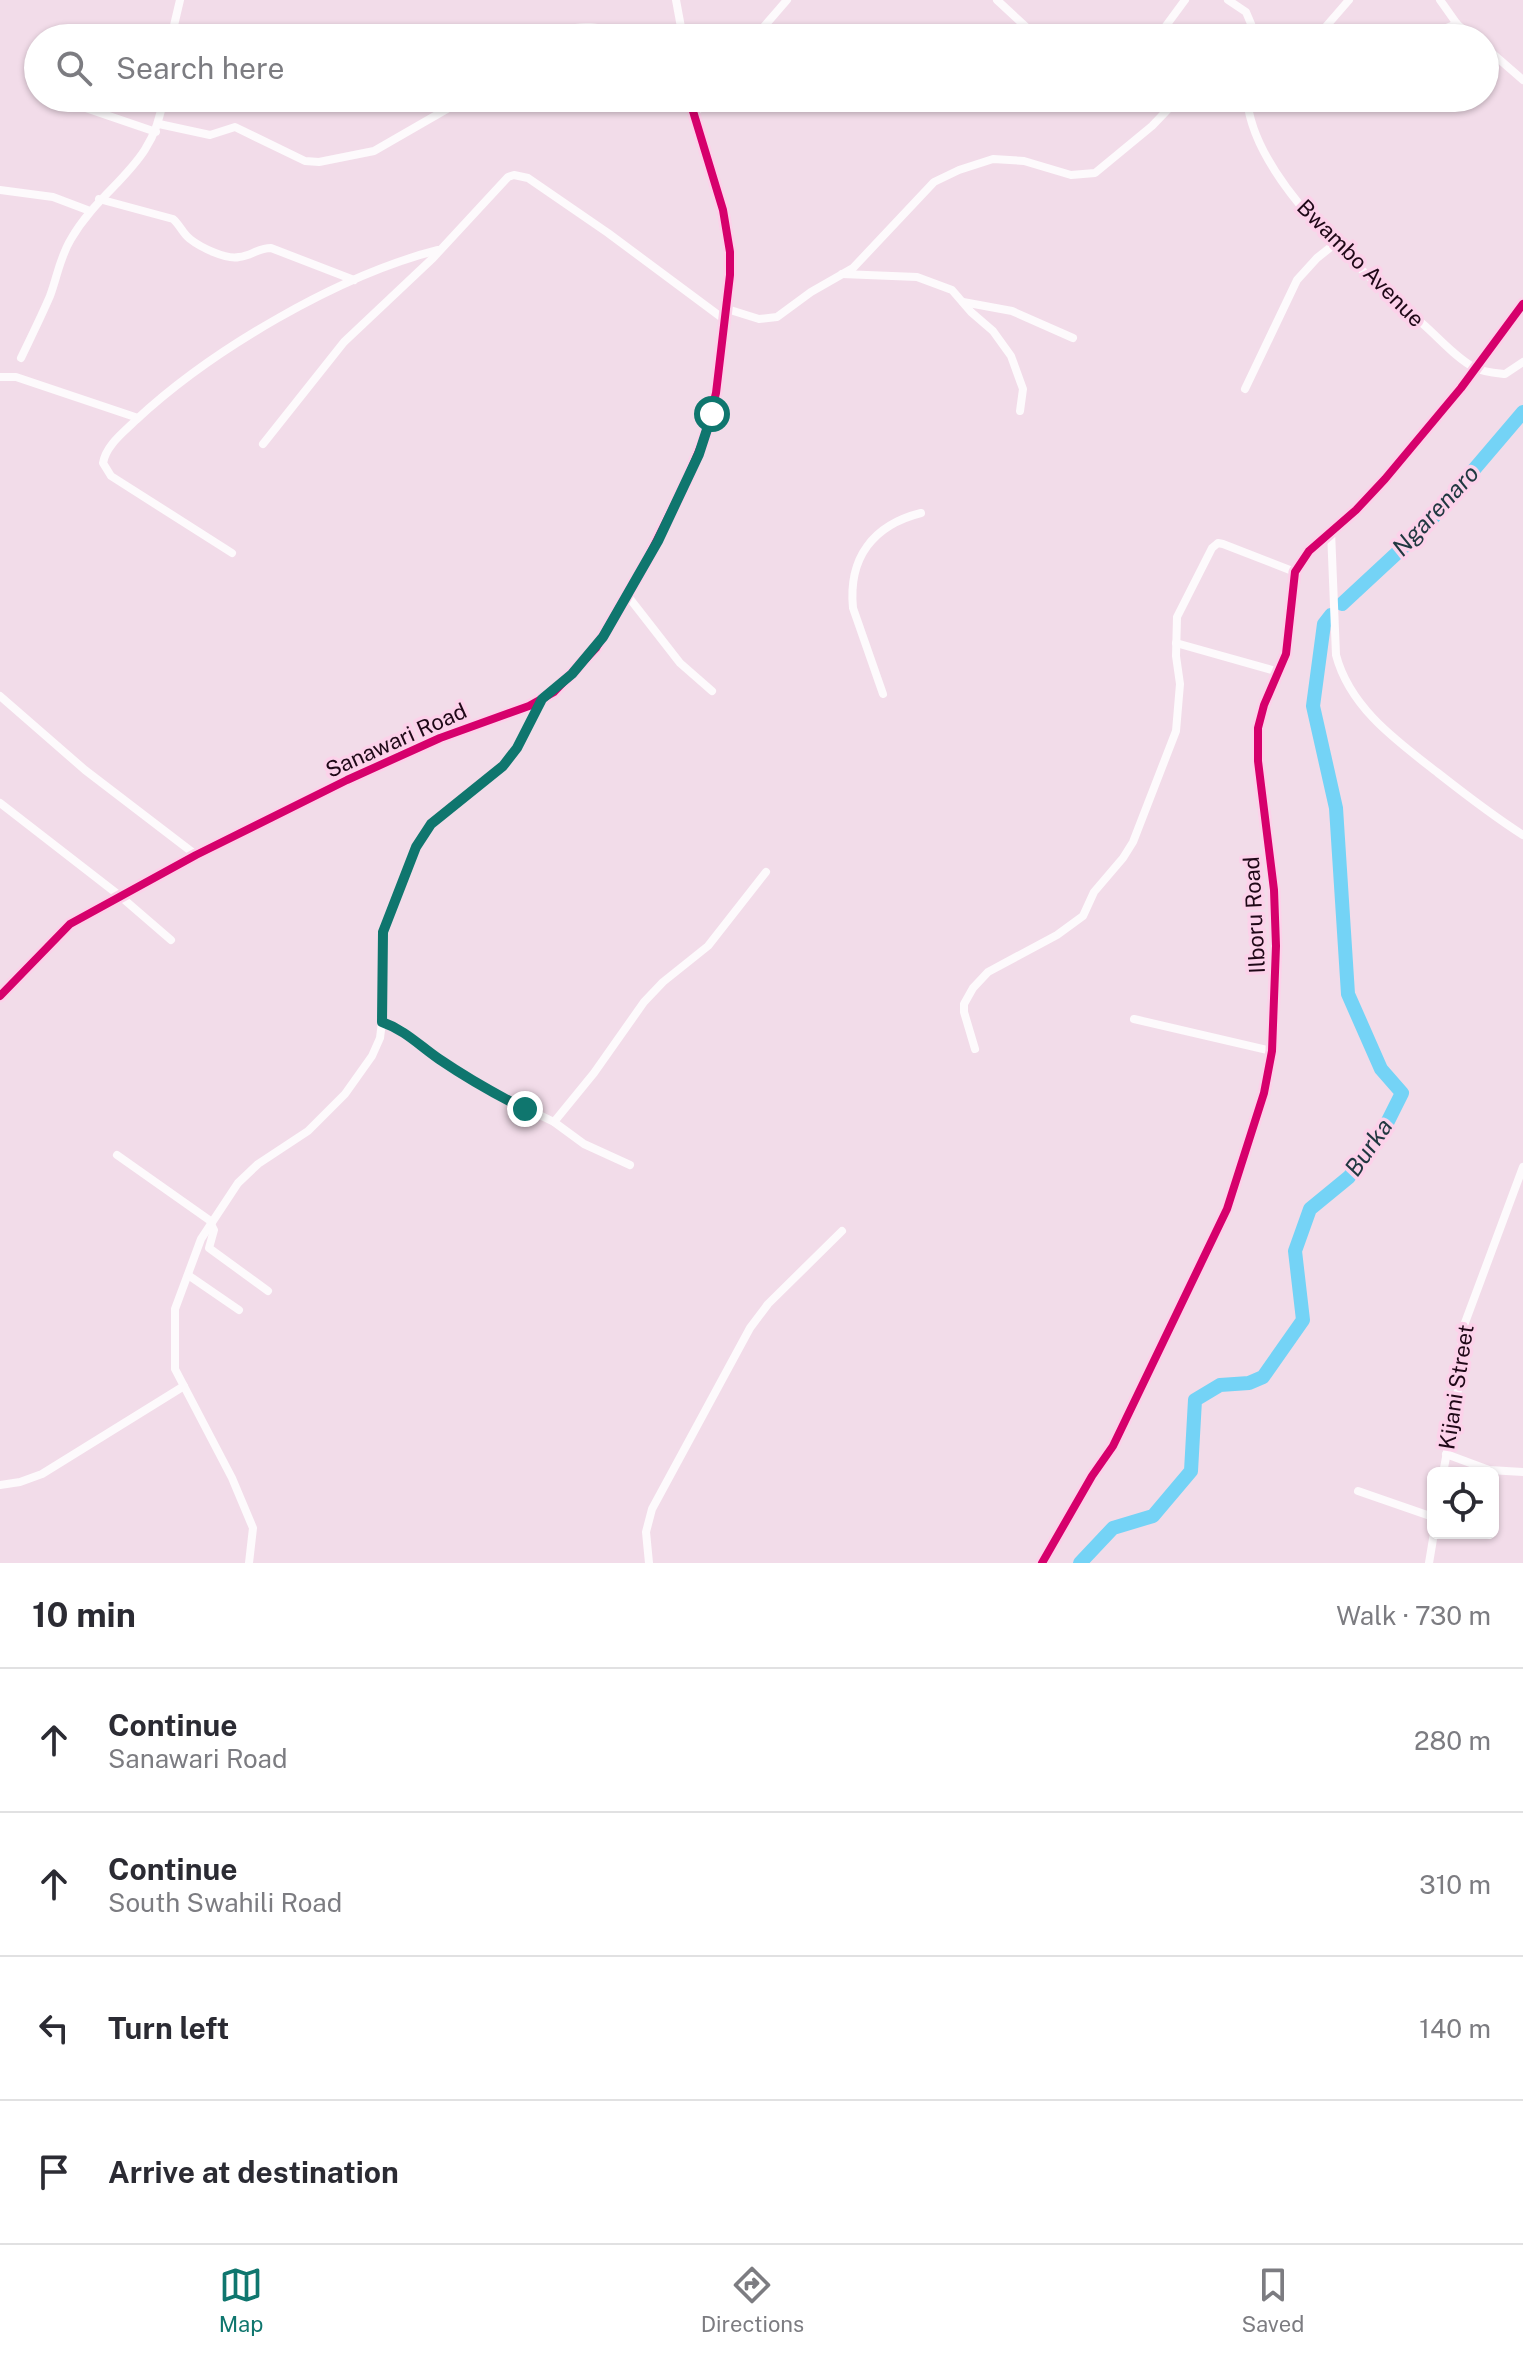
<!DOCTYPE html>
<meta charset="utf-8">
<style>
:root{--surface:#fff;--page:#f7f7f7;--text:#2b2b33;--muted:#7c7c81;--line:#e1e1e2;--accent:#0f766e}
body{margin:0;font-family:"Public Sans",sans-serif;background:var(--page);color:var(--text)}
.controls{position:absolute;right:24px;bottom:24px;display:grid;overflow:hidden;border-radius:12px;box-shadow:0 2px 6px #0004}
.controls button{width:72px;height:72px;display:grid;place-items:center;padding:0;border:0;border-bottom:2px solid var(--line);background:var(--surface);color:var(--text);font:40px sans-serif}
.stop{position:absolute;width:24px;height:24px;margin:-18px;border:6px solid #0f766e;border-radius:50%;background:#fff}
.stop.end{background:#0f766e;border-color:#fff;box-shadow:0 2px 8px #0008}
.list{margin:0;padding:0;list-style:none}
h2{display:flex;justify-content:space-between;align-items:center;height:104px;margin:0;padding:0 32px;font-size:34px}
h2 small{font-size:26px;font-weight:400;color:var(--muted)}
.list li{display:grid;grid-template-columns:52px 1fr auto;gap:24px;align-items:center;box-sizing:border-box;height:144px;padding:0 32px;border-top:2px solid var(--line)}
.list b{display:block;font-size:30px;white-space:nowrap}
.list p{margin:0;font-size:26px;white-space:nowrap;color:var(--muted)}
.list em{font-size:26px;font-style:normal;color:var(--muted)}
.icon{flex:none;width:44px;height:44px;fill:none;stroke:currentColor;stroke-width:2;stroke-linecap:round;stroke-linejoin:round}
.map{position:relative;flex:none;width:1523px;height:1563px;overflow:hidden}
.search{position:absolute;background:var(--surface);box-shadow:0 2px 6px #0004;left:24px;right:24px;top:24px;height:88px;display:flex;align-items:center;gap:20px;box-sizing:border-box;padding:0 28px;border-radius:44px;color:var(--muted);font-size:30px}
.sheet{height:680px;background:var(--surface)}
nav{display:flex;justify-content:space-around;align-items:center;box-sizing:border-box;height:112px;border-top:2px solid var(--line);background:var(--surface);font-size:22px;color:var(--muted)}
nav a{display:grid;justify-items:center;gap:4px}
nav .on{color:var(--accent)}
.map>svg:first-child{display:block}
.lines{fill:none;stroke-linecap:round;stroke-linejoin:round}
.river{stroke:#74d3f6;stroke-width:14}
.minor{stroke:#fdfafc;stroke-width:8}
.cycleway-casing{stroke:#fcd2ea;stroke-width:13}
.cycleway{stroke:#d6006c;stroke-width:8}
.route{stroke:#0f766e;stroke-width:10}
.labels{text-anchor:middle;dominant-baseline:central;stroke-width:7;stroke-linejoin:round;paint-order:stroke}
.street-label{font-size:22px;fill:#1f0817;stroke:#fcd2ea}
.water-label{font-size:24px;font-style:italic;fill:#213841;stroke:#fcd2ea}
</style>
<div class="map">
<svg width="1523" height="1563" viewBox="0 0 1523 1563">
<rect width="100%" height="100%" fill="#f2dce9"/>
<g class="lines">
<g class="river">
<polyline points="1342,604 1425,527 1523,412"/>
<polyline points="1080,1563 1113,1528 1153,1516 1191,1471 1195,1400 1220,1385 1249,1383 1263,1377 1303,1320 1295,1251 1310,1209 1349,1177 1384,1129 1402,1093 1381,1069 1348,994 1336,808 1313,706 1324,624 1331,615"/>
</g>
<g class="minor">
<polyline points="676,0 683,38"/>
<polyline points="997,0 1038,38"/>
<polyline points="1228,0 1246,12 1257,38"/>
<polyline points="1440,0 1457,24 1472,38"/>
<polyline points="171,38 180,0"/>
<path d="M554,38C575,17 617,32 643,38"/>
<polyline points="754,38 787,0"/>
<polyline points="1157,38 1185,0"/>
<polyline points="1316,38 1349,0"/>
<polyline points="1404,38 1430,34 1457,24"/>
<polyline points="1485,47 1523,80"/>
<path d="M1247,98C1253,180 1365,274 1424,325C1440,339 1456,358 1475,368C1483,372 1496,373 1505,374L1523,362"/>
<polyline points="71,103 156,132"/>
<polyline points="694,115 707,98"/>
<polyline points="159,124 210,135 235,127 305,161 319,162 374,151 466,98"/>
<polyline points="0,190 53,197 90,211"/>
<path d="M99,199L173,219C180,225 183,234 190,239C200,247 226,260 239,257C251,256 258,248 271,248L354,280"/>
<polyline points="842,274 917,277 952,290 971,312 993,331 1011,356 1023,389 1020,411"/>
<polyline points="963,302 1012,311 1073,338"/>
<polyline points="727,309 759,319 777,317 811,292 853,268 934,182 959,170 993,159 1024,161 1071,175 1095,173 1152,126 1174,103 1185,98"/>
<path d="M21,358C31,337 41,317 50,296C57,277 60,257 71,239C103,184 155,167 163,98"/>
<polyline points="0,377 16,377 138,418"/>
<polyline points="1245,389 1297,280 1317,258 1336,243"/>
<polyline points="263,444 344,342 433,258 508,177 514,175 528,178 608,233 725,320"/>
<path d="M1331,531L1336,655C1350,708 1397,741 1438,773C1466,795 1493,816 1523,835"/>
<path d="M232,553L111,476L103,463C106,445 124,432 136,420C211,350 339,275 438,250"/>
<polyline points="627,595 680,663 712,691"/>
<polyline points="1176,643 1279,672"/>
<path d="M883,694L853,608C848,558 873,525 921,513"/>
<polyline points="0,696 85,770 196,855"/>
<polyline points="0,803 120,896 171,940"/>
<polyline points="0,996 70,924 196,855 347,780 440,738 529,706 554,692 596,648 646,562 685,484 704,439 716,393 730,275 730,252 723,210 689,98"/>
<polyline points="1134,1019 1272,1051"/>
<polyline points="382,1022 403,1031 436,1057 490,1091 554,1122 584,1144 630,1165"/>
<polyline points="975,1049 964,1012 964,1004 973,988 988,972 1057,935 1083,916 1094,892 1123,858 1133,842 1176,731 1180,684 1176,656 1177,617 1212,548 1218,543 1223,544 1295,572"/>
<polyline points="554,1122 594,1073 644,1002 663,982 708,946 766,872"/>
<polyline points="117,1155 212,1222"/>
<polyline points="211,1224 214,1230 209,1248 268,1291"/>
<polyline points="188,1275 239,1310"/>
<polyline points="1446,1454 1489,1470 1523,1472"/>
<polyline points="1443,1473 1457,1400 1463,1328 1523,1167"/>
<polyline points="0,1485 20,1482 42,1474 184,1386"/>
<polyline points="1358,1491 1433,1517"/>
<polyline points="249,1563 253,1528 232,1478 175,1369 175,1309 201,1239 238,1183 258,1164 308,1131 345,1094 372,1056 380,1038 382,1022 383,932 416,847 431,824 503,766 517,748 542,700"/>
<polyline points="649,1563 646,1532 652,1509 750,1328 768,1304 842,1231"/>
<polyline points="1042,1563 1092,1476 1113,1446 1227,1209 1264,1093 1272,1051 1276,946 1274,890 1258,761 1258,728 1264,705 1286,654 1295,572 1309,551 1356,510 1385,479 1461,388 1523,304"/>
<polyline points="1429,1563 1434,1533"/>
</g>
<g class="cycleway-casing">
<g id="cycleway">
<polyline points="0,996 70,924 196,855 347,780 440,738 529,706 554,692 596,648 646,562 685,484 704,439 716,393 730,275 730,252 723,210 689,98"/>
<polyline points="1042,1563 1092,1476 1113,1446 1227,1209 1264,1093 1272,1051 1276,946 1274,890 1258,761 1258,728 1264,705 1286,654 1295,572 1309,551 1356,510 1385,479 1461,388 1523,304"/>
</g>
</g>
<use href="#cycleway" class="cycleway"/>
</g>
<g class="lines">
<path class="route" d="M525,1109C495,1094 467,1078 439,1059C420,1046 405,1030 382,1022L383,932L416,847L431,824L503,766L517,748L542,699L572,674L603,637L658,541L699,454L712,414"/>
</g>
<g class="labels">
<g class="street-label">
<text transform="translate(1361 263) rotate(45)">Bwambo Avenue</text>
<text transform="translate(396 740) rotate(-24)">Sanawari Road</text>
<text transform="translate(1254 915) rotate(-93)">Ilboru Road</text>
<text transform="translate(1456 1387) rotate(-81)">Kijani Street</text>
</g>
<g class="water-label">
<text transform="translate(1435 510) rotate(-47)">Ngarenaro</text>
<text transform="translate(1368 1147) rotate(-55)">Burka</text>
</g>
</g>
</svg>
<div class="controls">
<button><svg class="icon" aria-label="locate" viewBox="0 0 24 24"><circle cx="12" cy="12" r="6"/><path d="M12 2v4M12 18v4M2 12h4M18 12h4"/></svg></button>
</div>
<div class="stop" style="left:712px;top:414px"></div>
<div class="stop end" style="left:525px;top:1109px"></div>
<div class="search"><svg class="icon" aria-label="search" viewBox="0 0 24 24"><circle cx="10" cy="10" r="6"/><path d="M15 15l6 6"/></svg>Search here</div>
</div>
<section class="sheet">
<h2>10 min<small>Walk · 730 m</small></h2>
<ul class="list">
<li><svg class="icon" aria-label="ahead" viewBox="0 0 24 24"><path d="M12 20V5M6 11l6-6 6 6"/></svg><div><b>Continue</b><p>Sanawari Road</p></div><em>280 m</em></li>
<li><svg class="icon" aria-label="ahead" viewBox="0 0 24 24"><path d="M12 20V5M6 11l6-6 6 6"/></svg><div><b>Continue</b><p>South Swahili Road</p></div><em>310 m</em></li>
<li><svg class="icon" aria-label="left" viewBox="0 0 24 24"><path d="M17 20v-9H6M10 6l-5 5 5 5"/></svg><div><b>Turn left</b></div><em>140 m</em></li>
<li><svg class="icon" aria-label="arrive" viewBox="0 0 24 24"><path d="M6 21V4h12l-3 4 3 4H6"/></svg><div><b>Arrive at destination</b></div></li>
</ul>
</section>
<nav>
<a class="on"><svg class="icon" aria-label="map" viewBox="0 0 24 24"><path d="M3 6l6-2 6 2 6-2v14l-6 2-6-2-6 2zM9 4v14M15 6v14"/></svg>Map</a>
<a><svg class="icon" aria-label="directions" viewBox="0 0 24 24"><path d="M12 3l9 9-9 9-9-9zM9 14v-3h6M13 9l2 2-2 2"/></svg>Directions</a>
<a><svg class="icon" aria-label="saved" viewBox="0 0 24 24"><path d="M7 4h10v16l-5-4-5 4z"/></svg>Saved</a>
</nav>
